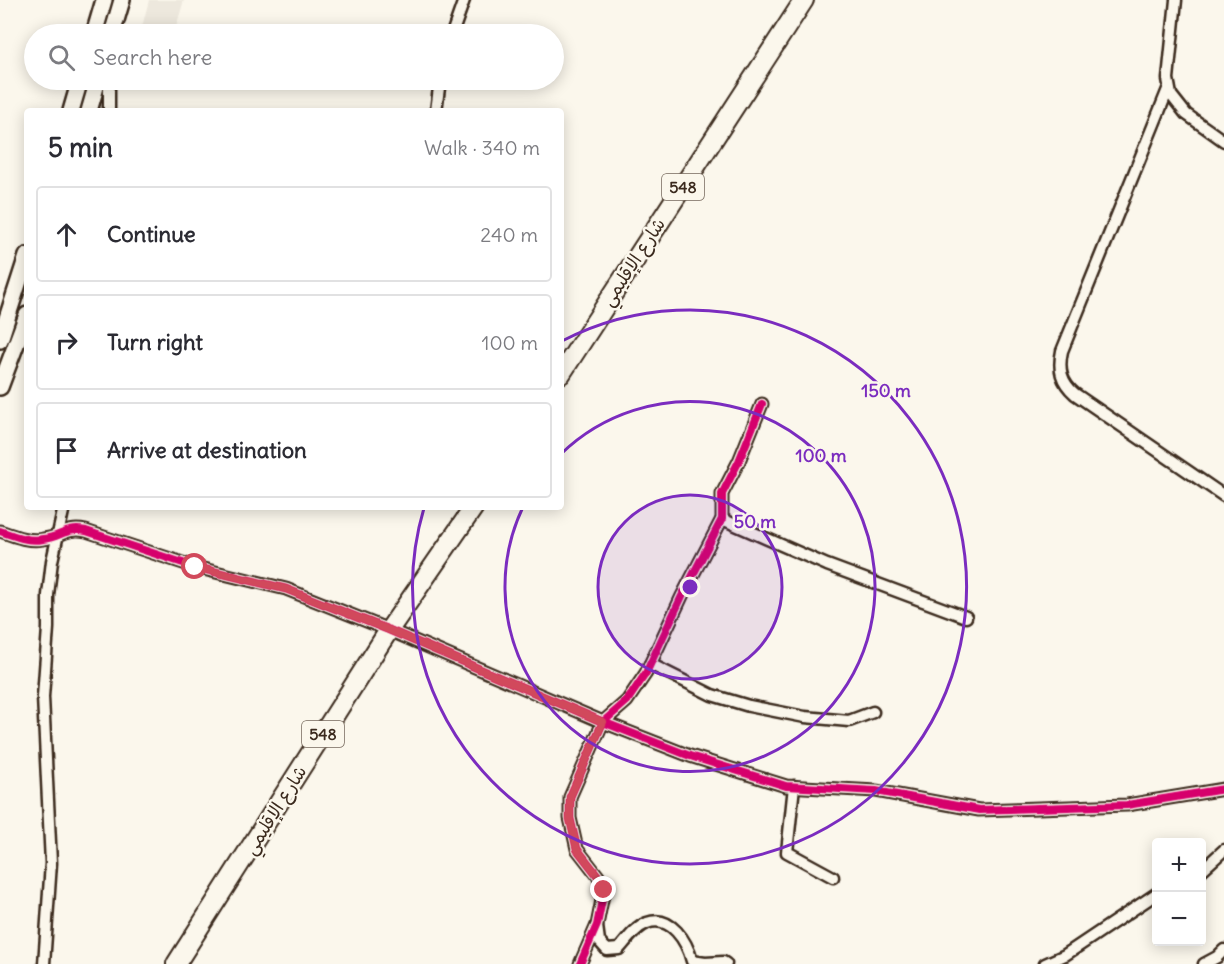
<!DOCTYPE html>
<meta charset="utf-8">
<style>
:root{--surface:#fff;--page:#f7f7f7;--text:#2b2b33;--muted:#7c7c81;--line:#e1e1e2}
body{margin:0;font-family:Delius,"Playpen Sans Arabic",sans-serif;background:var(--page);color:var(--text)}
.controls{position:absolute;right:18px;bottom:18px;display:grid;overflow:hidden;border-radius:6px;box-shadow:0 3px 15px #0003}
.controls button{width:54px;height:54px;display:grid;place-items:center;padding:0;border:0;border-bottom:2px solid var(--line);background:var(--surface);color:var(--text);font:30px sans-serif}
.stop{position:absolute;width:18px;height:18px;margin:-14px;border:4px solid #d1495b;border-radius:50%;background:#fff}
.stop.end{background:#d1495b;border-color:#fff;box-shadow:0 2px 6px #0008}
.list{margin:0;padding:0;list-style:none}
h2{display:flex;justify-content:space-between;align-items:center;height:78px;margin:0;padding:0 24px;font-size:26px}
h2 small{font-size:20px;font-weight:400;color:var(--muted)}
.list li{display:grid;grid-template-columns:39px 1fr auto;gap:18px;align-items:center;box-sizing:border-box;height:96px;margin:0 12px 12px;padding:0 12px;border:2px solid var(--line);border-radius:6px}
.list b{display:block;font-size:22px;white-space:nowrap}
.list em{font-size:20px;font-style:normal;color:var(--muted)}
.icon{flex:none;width:33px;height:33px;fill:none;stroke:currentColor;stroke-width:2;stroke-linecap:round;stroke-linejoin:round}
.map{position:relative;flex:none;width:1224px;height:964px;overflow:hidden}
.search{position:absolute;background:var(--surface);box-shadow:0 3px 15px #0003;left:24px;top:24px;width:540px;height:66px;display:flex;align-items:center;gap:15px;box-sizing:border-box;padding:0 21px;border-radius:33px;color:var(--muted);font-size:22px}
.panel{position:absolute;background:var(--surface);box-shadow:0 3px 15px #0003;left:24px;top:108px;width:540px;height:402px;border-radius:6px}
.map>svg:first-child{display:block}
.built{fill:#ede8dd}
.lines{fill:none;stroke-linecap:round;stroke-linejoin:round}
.minor-casing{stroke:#3b2a1e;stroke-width:15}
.secondary-casing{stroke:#3b2a1e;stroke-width:20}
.primary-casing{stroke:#3b2a1e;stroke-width:22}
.minor{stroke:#fbf7ec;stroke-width:10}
.secondary{stroke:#fbf7ec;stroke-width:15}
.primary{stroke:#fbf7ec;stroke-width:18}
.cycleway-casing{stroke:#fbf7ec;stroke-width:11}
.cycleway{stroke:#d6006c;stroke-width:8}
.route{stroke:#d1495b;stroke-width:8}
.ring{fill:none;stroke:#7b2cbf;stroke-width:3}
.labels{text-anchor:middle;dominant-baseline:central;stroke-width:5;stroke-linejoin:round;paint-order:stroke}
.shield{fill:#fbf7ec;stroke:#75685c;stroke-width:1.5}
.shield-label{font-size:16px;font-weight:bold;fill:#3b2a1e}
.street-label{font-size:18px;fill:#3b2a1e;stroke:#fbf7ec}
.centre{fill:#7b2cbf;stroke:#fbf7ec;stroke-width:3}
.ring-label{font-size:18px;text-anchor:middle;font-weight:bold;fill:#7b2cbf;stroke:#fbf7ec;stroke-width:5;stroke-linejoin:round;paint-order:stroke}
</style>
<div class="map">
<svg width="1224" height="964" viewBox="0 0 1224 964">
<rect width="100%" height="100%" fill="#fbf7ec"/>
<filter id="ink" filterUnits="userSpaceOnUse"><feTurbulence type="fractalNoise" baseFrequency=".0167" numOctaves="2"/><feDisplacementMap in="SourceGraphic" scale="12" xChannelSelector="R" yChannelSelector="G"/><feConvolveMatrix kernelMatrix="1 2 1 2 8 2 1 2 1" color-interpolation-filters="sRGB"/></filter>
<g filter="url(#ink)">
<polygon class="built" points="149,0 184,0 174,34 156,34 142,27"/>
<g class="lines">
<g class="minor-casing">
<g id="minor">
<polyline points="1176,0 1168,79 1171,95 1186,114 1224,141"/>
<polyline points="452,34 464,0"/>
<path d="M1169,87L1062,351C1058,369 1061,382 1075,394L1224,496"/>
<polyline points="109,111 109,80"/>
<polyline points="436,111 440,80"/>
<polyline points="722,519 827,565 966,617"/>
<path d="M0,531C14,536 29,542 43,539C62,537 65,527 86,531L195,567L286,589L389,630L603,722L690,756L786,786L876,791L979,810L1127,805L1224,789"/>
<polyline points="650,664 712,695 749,706 805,717 849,721 873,712"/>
<polyline points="794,786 787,852 833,877"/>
<polyline points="1202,870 1224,850"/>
<path d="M597,926L599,941L607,950L619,949C627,940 635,928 647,923C671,914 687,942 692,961L705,963L723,962L726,964"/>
<polyline points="44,964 51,863 43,697 48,628 48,595 52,561 64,507"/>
<polyline points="580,964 597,925 604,890 598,876 577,849 570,818 570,797 603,722 627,701 646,673 682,596 722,519 722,494 739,461 762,404"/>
<polyline points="1045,964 1065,955 1156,894"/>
<polyline points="1204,964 1217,957 1224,950"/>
</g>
</g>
<g class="secondary-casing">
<g id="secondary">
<polyline points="94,34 104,0"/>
<polyline points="112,34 122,0"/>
<polyline points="71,111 80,80"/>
<polyline points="89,111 98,80"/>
<polyline points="0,340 27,256"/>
<polyline points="0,387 27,315"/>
</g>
</g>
<g class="primary-casing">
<g id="primary">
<polyline points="561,374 804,0"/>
<polyline points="176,964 389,630 474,507"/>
</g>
</g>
<use href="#minor" class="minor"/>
<use href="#secondary" class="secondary"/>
<use href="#primary" class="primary"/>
<g class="cycleway-casing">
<g id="cycleway">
<path d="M0,531C14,536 29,542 43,539C62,537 65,527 86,531L195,567L286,589L389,630L603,722L690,756L786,786L876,791L979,810L1127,805L1224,789"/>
<polyline points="580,964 597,925 604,890 598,876 577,849 570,818 570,797 603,722 627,701 646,673 682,596 722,519 722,494 739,461 762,404"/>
</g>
</g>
<use href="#cycleway" class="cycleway"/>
</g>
</g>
<g class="lines" filter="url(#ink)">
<polyline class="route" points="195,567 286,589 389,630 603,722 570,797 570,819 577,849 598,876 604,890"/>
</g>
<circle cx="690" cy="587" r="92" fill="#7b2cbf" fill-opacity=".12"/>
<g class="ring">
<circle cx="690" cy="587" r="92"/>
<path d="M561 454A185 185 0 1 1 523 507"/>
<path d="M562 341A277 277 0 1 1 424 508"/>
</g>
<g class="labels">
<g class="shield">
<rect x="662" y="174" width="42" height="26" rx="4.5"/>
<rect x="302" y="721" width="42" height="26" rx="4.5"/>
</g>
<g class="shield-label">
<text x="683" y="187">548</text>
<text x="323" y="734">548</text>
</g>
<g class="street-label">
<text transform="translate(633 262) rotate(-57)">شارع الإقليمي</text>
<text transform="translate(275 810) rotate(-58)">شارع الإقليمي</text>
</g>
</g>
<circle cx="690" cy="587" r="9" class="centre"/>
<g class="ring-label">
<text x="886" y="397">150 m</text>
<text x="821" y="462">100 m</text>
<text x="755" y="528">50 m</text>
</g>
</svg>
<div class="controls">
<button>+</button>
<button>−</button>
</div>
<div class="stop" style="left:195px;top:567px"></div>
<div class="stop end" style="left:604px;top:890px"></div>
<div class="search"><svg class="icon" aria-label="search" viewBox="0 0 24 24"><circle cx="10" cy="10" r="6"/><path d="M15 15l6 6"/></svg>Search here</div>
<section class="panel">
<h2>5 min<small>Walk · 340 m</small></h2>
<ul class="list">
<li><svg class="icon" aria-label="ahead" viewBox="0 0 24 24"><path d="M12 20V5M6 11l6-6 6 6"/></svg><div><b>Continue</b></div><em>240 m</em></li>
<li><svg class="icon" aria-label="right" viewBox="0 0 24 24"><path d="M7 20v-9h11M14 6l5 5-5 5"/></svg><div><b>Turn right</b></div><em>100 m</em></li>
<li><svg class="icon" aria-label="arrive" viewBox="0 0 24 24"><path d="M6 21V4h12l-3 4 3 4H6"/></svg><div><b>Arrive at destination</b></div></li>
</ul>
</section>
</div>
